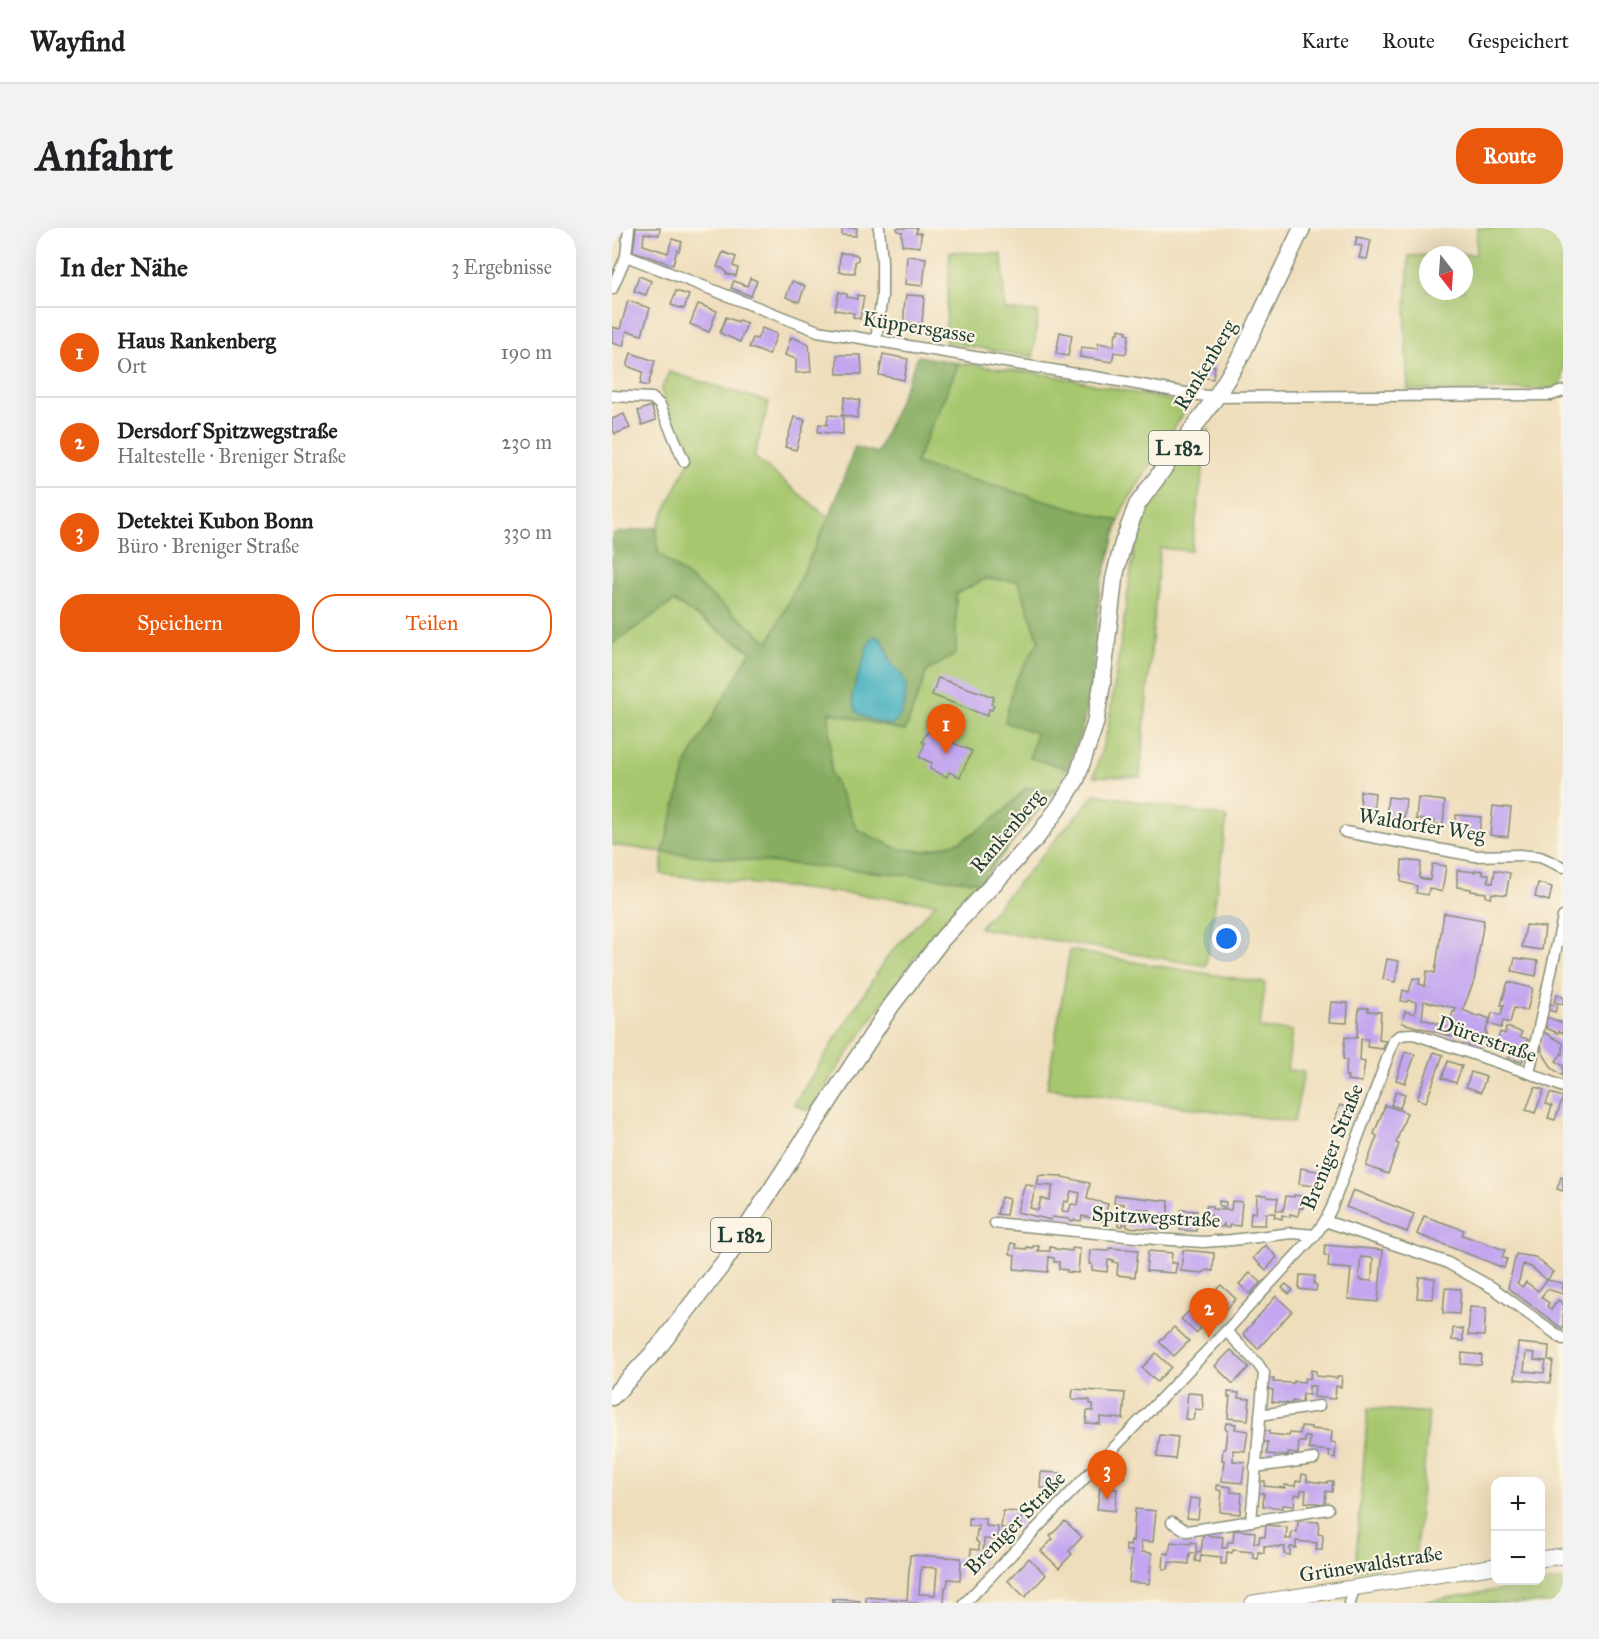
<!DOCTYPE html>
<html lang="de">
<meta charset="utf-8">
<style>
:root{--surface:#fff;--page:#f2f2f2;--text:#202124;--muted:#757577;--line:#e0e0e0;--accent:#ea580c}
body{margin:0;font-family:"IM FELL Great Primer",serif;background:var(--page);color:var(--text)}
.controls{position:absolute;right:18px;bottom:18px;display:grid;overflow:hidden;border-radius:12px;box-shadow:0 6px 24px #0002}
.controls button{width:54px;height:54px;display:grid;place-items:center;padding:0;border:0;border-bottom:2px solid var(--line);background:var(--surface);color:var(--text);font:30px sans-serif}
.compass{position:absolute;left:807px;top:18px;width:54px;height:54px;border-radius:50%;background:var(--surface);box-shadow:0 6px 24px #0002;rotate:163deg}
.you{position:absolute;left:615px;top:711px;width:21px;height:21px;margin:-15px;border:4px solid #fff;border-radius:50%;background:#1a73e8;box-shadow:0 0 0 9px #1a73e833}
.badge{display:grid;place-items:center;width:39px;height:39px;border-radius:50%;background:var(--accent);color:#fff;font-size:20px;font-weight:700}
.pin{position:absolute;translate:-50% -50px;filter:drop-shadow(0 2px 3px #0008)}
.pin::after{content:'';position:absolute;top:32px;width:21px;height:18px;background:inherit;clip-path:polygon(0 0,100% 0,50% 100%)}
.list{margin:0;padding:0;list-style:none}
h2{display:flex;justify-content:space-between;align-items:center;height:78px;margin:0;padding:0 24px;font-size:26px}
h2 small{font-size:20px;font-weight:400;color:var(--muted)}
.list li{display:grid;grid-template-columns:39px 1fr auto;gap:18px;align-items:center;box-sizing:border-box;height:90px;padding:0 24px;border-top:2px solid var(--line)}
.list b{display:block;font-size:22px;white-space:nowrap}
.list p{margin:0;font-size:20px;white-space:nowrap;color:var(--muted)}
.list em{font-size:20px;font-style:normal;color:var(--muted)}
.actions{display:flex;gap:12px;padding:18px 24px}
.actions a{flex:1;padding:14px 0;border:2px solid var(--accent);border-radius:24px;text-align:center;font-size:21px;color:var(--accent)}
.actions .main{background:var(--accent);color:#fff}
.map{position:relative;flex:none;width:951px;height:1375px;overflow:hidden;border-radius:24px}
header{display:flex;align-items:center;gap:36px;box-sizing:border-box;height:84px;padding:0 30px;background:var(--surface);border-bottom:2px solid var(--line)}
header strong{font-size:28px}
nav{display:flex;gap:33px;margin-inline-start:auto;font-size:21px}
.intro{display:flex;align-items:center;justify-content:space-between;box-sizing:border-box;height:144px;padding:0 36px}
h1{margin:0;font-size:42px}
.button{padding:15px 27px;border-radius:24px;background:var(--accent);color:#fff;font-size:21px;font-weight:700}
main{display:flex;gap:36px;padding:0 36px}
aside{flex:1;background:var(--surface);border-radius:24px;box-shadow:0 6px 24px #0002}
.map>svg:first-child{display:block}
.green{fill:#a7c76e;stroke:#638251;stroke-width:1.5}
.forest{fill:#85ac61;stroke:#52744a;stroke-width:1.5;fill-rule:evenodd}
.water{fill:#41afbe;stroke:#307679;stroke-width:1.5}
.building{fill:#c3a6ef;fill-rule:evenodd}
.lines{fill:none;stroke-linecap:round;stroke-linejoin:round}
.minor-casing{stroke:#878e78;stroke-width:13}
.secondary-casing{stroke:#878e78;stroke-width:17}
.primary-casing{stroke:#878e78;stroke-width:19}
.minor{stroke:#fff;stroke-width:10}
.secondary{stroke:#fff;stroke-width:15}
.primary{stroke:#fff;stroke-width:16}
.labels{text-anchor:middle;dominant-baseline:central;stroke-width:4.5;stroke-linejoin:round;paint-order:stroke}
.shield{fill:#fcf5e5;stroke:#617469;stroke-width:1.5}
.shield-label{font-size:20px;font-weight:bold;fill:#1f3d34}
.street-label{font-size:21px;fill:#1f3d34;stroke:#fcf5e5}
</style>
<header>
<strong>Wayfind</strong>
<nav><a>Karte</a><a>Route</a><a>Gespeichert</a></nav>
</header>
<div class="intro"><h1>Anfahrt</h1><a class="button">Route</a></div>
<main>
<aside>
<h2>In der Nähe<small>3 Ergebnisse</small></h2>
<ul class="list">
<li><span class="badge">1</span><div><b>Haus Rankenberg</b><p>Ort</p></div><em>190 m</em></li>
<li><span class="badge">2</span><div><b>Dersdorf Spitzwegstraße</b><p>Haltestelle · Breniger Straße</p></div><em>230 m</em></li>
<li><span class="badge">3</span><div><b>Detektei Kubon Bonn</b><p>Büro · Breniger Straße</p></div><em>330 m</em></li>
</ul>
<div class="actions"><a class="main">Speichern</a><a>Teilen</a></div>
</aside>
<div class="map">
<svg width="951" height="1375" viewBox="0 0 951 1375">
<rect width="100%" height="100%" fill="#fcf5e5"/>
<filter id="ink" filterUnits="userSpaceOnUse"><feTurbulence type="fractalNoise" baseFrequency=".0167" numOctaves="2"/><feDisplacementMap in="SourceGraphic" scale="12" xChannelSelector="R" yChannelSelector="G"/><feConvolveMatrix kernelMatrix="1 2 1 2 8 2 1 2 1" color-interpolation-filters="sRGB"/></filter>
<filter id="wash" filterUnits="userSpaceOnUse"><feTurbulence type="fractalNoise" baseFrequency=".008" numOctaves="4" result="noise"/><feDisplacementMap in="SourceGraphic" scale="24" xChannelSelector="R" yChannelSelector="G"/><feGaussianBlur stdDeviation="1.35" result="paint"/><feColorMatrix in="noise" values="0 0 0 0 0 0 0 0 0 0 0 0 0 0 0 0 0 1.4 0 .05"/><feComposite in="paint" operator="in"/></filter>
<g filter="url(#wash)">
<rect width="100%" height="100%" fill="#efdebc"/>
<g class="green">
<polygon points="865,0 951,0 951,154 944,160 867,163 796,162 793,103 797,28 816,27 816,63 852,63 852,27 817,27 864,26"/>
<polygon points="338,24 390,26 393,82 426,84 421,129 333,114"/>
<polygon points="347,135 444,148 569,175 573,183 511,280 507,293 303,236"/>
<polygon points="57,144 157,174 142,229 217,290 157,414 46,325 45,299 77,233 49,163"/>
<path d="M597,201L579,323L548,320L528,549L482,548L496,500L524,310C536,281 550,252 570,227C577,217 588,209 597,201Z"/>
<polygon points="373,351 406,353 427,413 403,455 425,505 418,530 455,540 444,561 414,560 393,582 370,600 347,614 313,623 286,621 246,602 219,546 217,484 293,503 315,443 344,425 344,366"/>
<polygon points="62,373 139,423 75,534 51,624 368,654 301,731 196,883 182,876 276,728 324,675 49,646 51,624 0,617 0,416"/>
<polygon points="483,566 615,589 594,738 367,700"/>
<polygon points="458,722 527,735 653,755 648,800 680,803 675,842 692,844 682,894 435,860"/>
<polygon points="756,1180 817,1185 803,1334 743,1343"/>
<polygon points="951,1352 951,1375 801,1375"/>
</g>
<path class="forest" d="M306,128L347,135L303,236L507,293L488,361L479,460L470,501L455,540L418,530L424,505L393,494L402,455L427,413L406,353L373,351L344,366V426L315,443L293,503L217,484L219,546L246,602L286,621L313,623L347,614L370,600L393,582L415,560L444,561L368,654L51,624L75,534L139,423L62,373L0,416V306L45,299L46,325L157,414L217,290L243,219L265,225ZM256,417L275,420L278,432L283,440L254,489L244,483L240,467Z"/>
<path class="water" d="M261,409H267C275,417 274,425 279,434C282,440 288,443 291,449C298,462 292,489 280,497C269,495 250,491 244,482C241,477 241,472 240,467L256,417Z"/>
<g id="blocks">
<g class="building">
<polygon points="0,0 9,0 8,3 4,3 1,19 0,19"/>
<polygon points="24,0 48,0 47,7 32,5 31,17 56,25 60,11 70,14 67,23 65,22 61,37 21,23"/>
<polygon points="230,0 245,0 244,8 230,7"/>
<polygon points="285,0 305,0 304,5 309,5 308,19 290,17 290,4 285,3"/>
<polygon points="745,9 759,12 755,31 747,30 750,18 743,17"/>
<polygon points="111,24 124,29 121,38 126,40 124,48 115,46 112,41 105,39"/>
<polygon points="228,25 243,26 246,28 246,32 243,34 243,45 227,44"/>
<polygon points="295,28 314,30 311,58 293,56"/>
<polygon points="27,48 39,53 34,67 22,63"/>
<polygon points="138,50 145,53 139,68 119,60 122,53 135,58"/>
<polygon points="180,53 193,58 187,74 174,69"/>
<polygon points="64,63 77,67 72,81 59,77"/>
<polygon points="227,64 235,66 235,69 245,71 245,67 252,68 248,91 241,89 242,85 223,82"/>
<polygon points="294,67 312,68 310,96 292,94 292,80"/>
<polygon points="16,73 38,80 30,107 15,103 11,118 0,115 0,99 8,101"/>
<polygon points="86,76 105,83 97,104 78,96"/>
<polygon points="114,89 126,94 127,92 135,95 128,114 108,105"/>
<polygon points="150,100 165,106 157,127 137,119 141,110 145,111"/>
<polygon points="507,101 515,103 514,106 517,107 514,126 502,124 500,134 468,129 469,119 486,121 486,115 502,118 504,105 507,105"/>
<polygon points="448,104 460,107 456,128 444,126"/>
<polygon points="179,109 197,116 199,144 184,145 184,131 173,127"/>
<polygon points="19,125 43,133 36,158 28,156 31,144 15,138"/>
<polygon points="271,126 296,131 292,152 267,147"/>
<polygon points="225,127 249,127 250,146 225,146"/>
<polygon points="590,136 603,138 601,151 588,149"/>
<polygon points="233,169 248,172 245,190 230,187"/>
<polygon points="39,178 44,192 30,197 26,183"/>
<polygon points="12,186 18,200 3,206 0,200 0,191"/>
<polygon points="216,187 231,188 231,206 206,204 207,196 215,197"/>
<polygon points="182,189 193,192 184,222 173,219"/>
<polygon points="326,450 382,469 379,476 382,477 380,482 377,481 375,488 320,467"/>
<polygon points="315,504 360,523 348,549 337,544 335,549 318,541 320,535 307,529 313,515 310,514"/>
<polygon points="748,563 763,565 761,587 747,587 747,579 748,579 749,572 748,572"/>
<polygon points="776,569 794,571 792,590 774,588"/>
<polygon points="806,570 833,573 831,597 823,596 823,593 804,591"/>
<polygon points="881,578 899,580 896,609 878,607"/>
<polygon points="844,587 869,589 867,606 842,603"/>
<polygon points="790,632 809,634 807,650 812,651 818,652 820,636 834,638 830,664 817,660 816,667 804,665 805,658 789,654"/>
<polygon points="845,642 863,644 863,642 871,643 871,646 877,646 876,654 881,655 883,642 898,645 894,667 880,665 879,670 874,669 874,665 859,663 859,661 845,659"/>
<polygon points="926,655 940,659 937,673 923,669"/>
<path d="M832,685L872,692L862,753L851,781V782L867,789L868,787L878,791L873,805H875L870,819L857,814L858,811L844,805L843,809L790,795L793,783L803,786L804,774L796,772L795,774L789,773L791,762L797,764L801,750L808,751L807,756L813,758L815,743L823,745ZM812,773L844,780L843,784H841L838,794L832,793L831,797L810,791Z"/>
<polygon points="914,697 933,699 930,722 910,719"/>
<polygon points="903,730 926,733 924,748 900,743"/>
<polygon points="775,731 787,733 783,754 771,751"/>
<polygon points="896,754 921,760 915,783 902,780 898,795 891,793 889,800 877,796 880,785 889,787 892,777 889,777"/>
<polygon points="945,766 951,769 951,777 942,774"/>
<polygon points="719,774 736,775 735,795 717,794"/>
<polygon points="938,776 945,778 943,784 936,782"/>
<polygon points="747,780 756,780 756,783 769,784 767,812 774,813 771,821 755,819 756,811 749,811 748,833 753,834 750,854 735,852 736,848 733,848 735,832 731,831 733,809 745,810"/>
<polygon points="935,789 951,795 951,805 947,803 946,805 934,800 935,798 933,798"/>
<polygon points="894,799 910,804 908,809 916,811 910,834 896,830 899,823 889,820 890,816 885,815 888,804 893,806"/>
<polygon points="932,804 951,815 951,826 950,825 944,833 951,838 951,848 940,840 930,824 929,814"/>
<polygon points="793,824 803,827 793,855 784,852"/>
<polygon points="822,824 831,827 814,874 805,871"/>
<polygon points="836,833 850,838 844,855 830,850"/>
<polygon points="859,844 874,849 869,864 854,859"/>
<polygon points="923,859 932,862 923,885 914,882"/>
<polygon points="784,863 793,866 788,880 779,877"/>
<polygon points="938,865 951,869 943,892 936,890 940,878 934,876"/>
<polygon points="728,877 741,882 736,896 732,895 731,898 726,895 727,893 723,891"/>
<polygon points="773,877 795,885 784,915 787,916 776,946 754,938 765,908 762,906"/>
<polygon points="689,940 710,944 708,959 687,956"/>
<path d="M427,947L450,948V949L478,955L475,971L496,976L492,993L470,988L469,993L462,992L460,993H457V991L440,989L439,992L405,984L413,956L424,959L418,980L426,982L429,970L437,972L441,958L425,957ZM459,963L468,965L466,977L459,976L457,984L450,983L452,973L456,974Z"/>
<polygon points="949,949 951,950 951,963 945,961"/>
<polygon points="741,962 802,986 795,1004 766,993 766,991 734,979"/>
<path d="M503,967L557,973L554,1002L515,999V996H511V998H506L507,987H510L512,976L502,975ZM526,981L538,982L536,993L525,991Z"/>
<polygon points="645,967 655,967 655,969 666,970 664,982 671,983 674,968 682,969 682,967 693,969 691,980 688,979 686,988 678,986 678,989 670,987 670,991 662,989 663,985 654,985 653,997 638,997 639,984 644,985"/>
<polygon points="389,969 397,971 394,987 385,986"/>
<polygon points="607,973 614,974 613,982 619,982 620,973 630,974 628,998 617,997 617,1000 612,999 612,996 610,999 606,999 605,996 599,996 599,987 594,986 594,978 600,978 600,981 611,982 611,978 607,978"/>
<polygon points="569,982 585,983 584,1003 568,1002 569,995 567,995"/>
<polygon points="812,988 852,1002 850,1007 893,1022 890,1029 895,1031 892,1040 805,1006"/>
<polygon points="399,1015 404,1016 404,1020 415,1021 415,1019 421,1020 421,1018 427,1018 426,1023 438,1023 438,1019 443,1020 443,1021 460,1023 460,1020 468,1021 466,1045 455,1044 455,1042 447,1041 447,1034 442,1034 442,1030 437,1029 436,1044 402,1041 403,1027 398,1026"/>
<polygon points="653,1017 665,1029 654,1042 641,1030"/>
<path d="M713,1017L771,1022L766,1074L736,1071L739,1041L716,1039L717,1028L712,1027ZM749,1029L761,1030L760,1053L747,1052Z"/>
<polygon points="497,1020 526,1022 523,1049 505,1047 506,1035 501,1034 502,1032 496,1032 495,1044 480,1042 480,1036 477,1036 478,1022 496,1023"/>
<polygon points="571,1022 602,1025 601,1043 595,1042 591,1045 569,1043"/>
<polygon points="536,1023 560,1025 559,1035 565,1035 563,1045 534,1043"/>
<polygon points="904,1026 923,1029 941,1044 935,1052 919,1039 911,1036 907,1053 905,1055 910,1059 914,1054 926,1063 935,1052 951,1055 951,1066 935,1061 929,1069 937,1075 935,1078 939,1082 946,1072 951,1075 951,1101 896,1060"/>
<polygon points="638,1045 649,1054 638,1066 627,1056"/>
<polygon points="688,1047 703,1048 702,1056 705,1057 704,1063 687,1061"/>
<polygon points="807,1049 823,1050 821,1071 805,1070"/>
<polygon points="674,1056 681,1062 677,1066 670,1060"/>
<polygon points="609,1057 624,1071 609,1086 594,1072"/>
<polygon points="833,1060 849,1061 847,1086 831,1085"/>
<polygon points="664,1068 680,1083 646,1121 631,1106"/>
<polygon points="584,1076 599,1090 584,1105 569,1091"/>
<polygon points="858,1079 874,1080 872,1108 856,1107"/>
<polygon points="562,1099 577,1113 562,1128 547,1114"/>
<polygon points="841,1100 851,1101 851,1113 840,1112"/>
<path d="M906,1115L937,1118L936,1132L941,1133L938,1155L903,1151ZM914,1124L923,1125L922,1132L934,1133L932,1145L912,1143Z"/>
<polygon points="619,1122 637,1139 621,1156 603,1138"/>
<polygon points="544,1125 559,1139 545,1154 530,1140"/>
<polygon points="850,1125 870,1127 869,1137 849,1136"/>
<polygon points="699,1142 704,1143 704,1148 725,1150 725,1148 730,1148 729,1159 724,1158 723,1171 702,1169 703,1158 697,1158 697,1167 691,1166 690,1174 680,1173 680,1176 660,1174 661,1162 655,1161 656,1151 662,1151 661,1154 682,1155 682,1153 692,1154 693,1150 698,1151"/>
<polygon points="461,1161 513,1165 511,1191 488,1189 488,1196 474,1195 475,1183 481,1183 481,1176 478,1176 478,1172 460,1171"/>
<polygon points="616,1164 627,1165 626,1170 638,1171 636,1192 616,1190 618,1169 616,1169"/>
<polygon points="576,1165 590,1166 591,1182 583,1181 581,1192 573,1191"/>
<polygon points="614,1195 624,1196 623,1201 636,1203 633,1223 621,1222 621,1233 633,1234 630,1255 610,1253 612,1232 610,1232 611,1221 613,1221 615,1201 613,1200"/>
<polygon points="689,1198 699,1199 699,1201 720,1203 719,1214 724,1215 723,1230 717,1229 718,1223 697,1221 698,1209 693,1209 693,1214 687,1214 686,1226 676,1225 676,1228 655,1226 656,1214 651,1214 652,1203 657,1203 657,1206 677,1208 678,1205 688,1206"/>
<polygon points="548,1207 566,1209 563,1231 545,1229"/>
<polygon points="507,1234 513,1235 512,1250 500,1249 501,1239 506,1239"/>
<polygon points="429,1244 448,1245 447,1261 428,1260"/>
<polygon points="690,1246 695,1247 695,1253 715,1255 716,1253 721,1253 720,1264 714,1263 713,1276 693,1274 694,1262 689,1262 688,1267 683,1266 682,1278 671,1277 671,1280 651,1278 652,1265 646,1265 648,1253 653,1253 652,1258 673,1260 673,1257 683,1258 684,1253 689,1253"/>
<polygon points="605,1257 619,1259 619,1264 630,1265 628,1286 608,1284 610,1263 605,1262"/>
<polygon points="488,1259 505,1261 503,1283 485,1281"/>
<polygon points="578,1270 588,1271 586,1291 575,1290"/>
<polygon points="523,1281 544,1283 541,1314 529,1313 530,1324 540,1325 537,1356 517,1354 520,1323 514,1323 514,1317 518,1318 519,1312 521,1313"/>
<polygon points="391,1283 410,1284 408,1301 389,1300"/>
<polygon points="357,1290 374,1291 374,1298 386,1299 385,1312 372,1311 370,1337 358,1336 359,1321 367,1322 367,1317 366,1314 364,1313 365,1302 367,1302 367,1298 357,1298"/>
<polygon points="453,1293 470,1309 457,1323 460,1326 447,1340 429,1323 441,1311 438,1308"/>
<polygon points="686,1293 707,1294 706,1306 711,1307 710,1322 704,1322 705,1315 694,1314 684,1313 684,1320 678,1319 678,1327 672,1326 673,1319 652,1318 652,1325 646,1324 646,1331 641,1330 641,1324 621,1322 620,1325 615,1324 614,1336 609,1336 609,1329 589,1327 588,1334 583,1333 584,1325 578,1325 577,1336 557,1334 556,1341 551,1341 552,1325 557,1326 559,1314 579,1316 579,1314 584,1315 584,1323 589,1324 591,1307 611,1309 610,1320 615,1320 616,1314 621,1314 622,1302 643,1304 642,1315 647,1315 648,1308 653,1309 654,1297 675,1299 674,1311 679,1311 680,1304 685,1304"/>
<path d="M298,1327L349,1330L348,1352L336,1351L335,1359H333L332,1375H254V1369L295,1372ZM309,1339L325,1340L323,1367L307,1366Z"/>
<polygon points="417,1330 434,1347 413,1369 396,1353"/>
<polygon points="220,1371 248,1373 248,1375 220,1375"/>
</g>
</g>
</g>
<g filter="url(#ink)">
<use href="#blocks" fill-opacity="0" stroke="#878e78" stroke-width="1.5"/>
<g class="lines">
<g class="minor-casing">
<g id="minor">
<polyline points="14,28 206,103 519,155 579,166 604,169 939,167 951,163"/>
<polyline points="0,61 14,28 17,0"/>
<polyline points="264,112 270,68 270,32 267,0"/>
<polyline points="0,168 40,170 48,177 72,233"/>
<polyline points="733,604 863,628 907,627 928,629 951,639"/>
<polyline points="917,845 951,689"/>
<polyline points="713,993 834,1034 881,1060 951,1111"/>
<polyline points="383,995 544,1011 591,1014 620,1012 680,1005 703,1007"/>
<polyline points="614,1103 646,1136 652,1145 639,1293"/>
<polyline points="648,1187 707,1178"/>
<polyline points="643,1239 702,1231"/>
<polyline points="560,1294 575,1303 716,1281"/>
<path d="M353,1375L614,1103L703,1007L713,993L720,979L782,812C788,806 794,806 802,806L917,845L951,859"/>
<polyline points="738,1375 742,1360"/>
</g>
</g>
<g class="secondary-casing">
<g id="secondary">
<polyline points="928,1331 951,1328"/>
<polyline points="641,1375 884,1338"/>
</g>
</g>
<g class="primary-casing">
<polyline id="primary" points="0,1169 46,1120 113,1033 279,778 331,710 425,609 449,576 464,552 483,496 490,456 502,351 511,315 525,277 604,169 630,126 690,0"/>
</g>
<use href="#minor" class="minor"/>
<use href="#secondary" class="secondary"/>
<use href="#primary" class="primary"/>
</g>
</g>
<g class="labels">
<g class="shield">
<rect x="537" y="203" width="60" height="34" rx="4.5"/>
<rect x="99" y="990" width="60" height="34" rx="4.5"/>
</g>
<g class="shield-label">
<text x="567" y="220">L 182</text>
<text x="129" y="1007">L 182</text>
</g>
<g class="street-label">
<text transform="translate(307 99) rotate(9)">Küppersgasse</text>
<text transform="translate(593 137) rotate(-59)">Rankenberg</text>
<text transform="translate(810 597) rotate(9)">Waldorfer Weg</text>
<text transform="translate(395 603) rotate(-50)">Rankenberg</text>
<text transform="translate(875 811) rotate(19)">Dürerstraße</text>
<text transform="translate(720 919) rotate(-68)">Breniger Straße</text>
<text transform="translate(544 989) rotate(3)">Spitzwegstraße</text>
<text transform="translate(403 1295) rotate(-46)">Breniger Straße</text>
<text transform="translate(759 1336) rotate(-9)">Grünewaldstraße</text>
</g>
</g>
</svg>
<div class="controls">
<button>+</button>
<button>−</button>
</div>
<svg class="compass" viewBox="-18 -18 36 36"><path d="M0-13l5 13h-10z" fill="#e53935"/><path d="M0 13l5-13h-10z" fill="#757577"/></svg>
<div class="you"></div>
<div class="pin badge" style="left:334px;top:526px">1</div>
<div class="pin badge" style="left:597px;top:1110px">2</div>
<div class="pin badge" style="left:495px;top:1272px">3</div>
</div>
</main>
